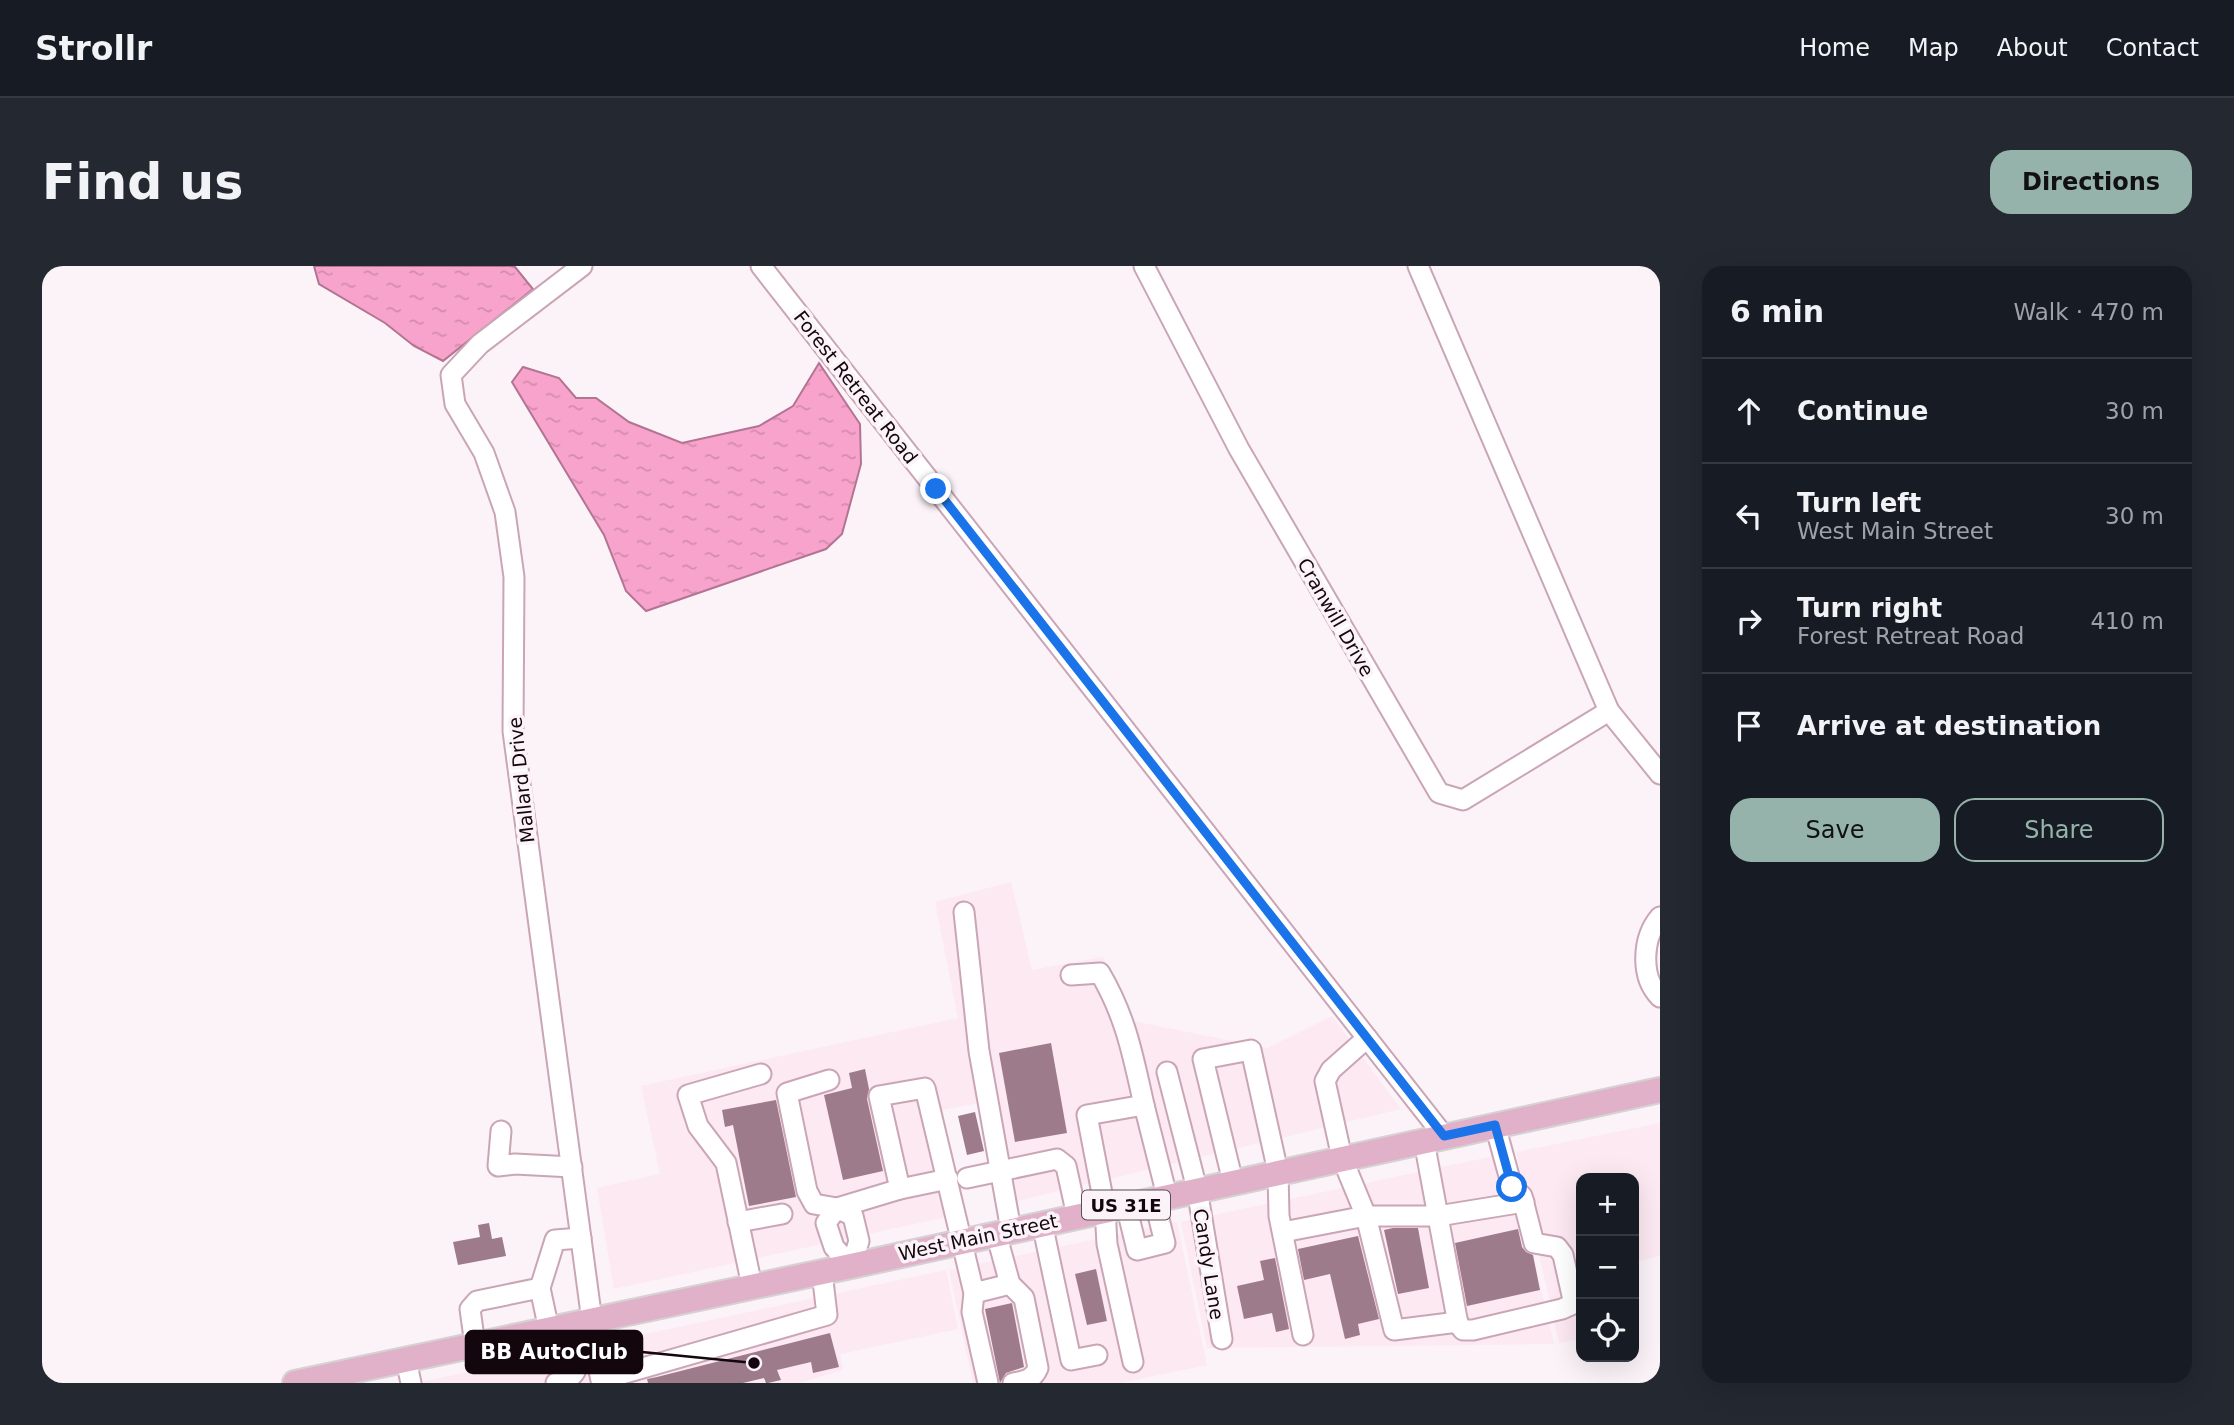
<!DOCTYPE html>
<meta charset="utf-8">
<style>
:root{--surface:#171b24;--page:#242831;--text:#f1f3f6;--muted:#9ea1a6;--line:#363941;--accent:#95b2ab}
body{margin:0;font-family:"DejaVu Sans",sans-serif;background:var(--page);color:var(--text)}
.controls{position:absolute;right:21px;bottom:21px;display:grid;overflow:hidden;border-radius:14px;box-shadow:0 7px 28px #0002}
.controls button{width:63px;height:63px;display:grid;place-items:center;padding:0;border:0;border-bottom:2px solid var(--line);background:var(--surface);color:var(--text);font:35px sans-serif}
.stop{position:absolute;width:21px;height:21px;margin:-16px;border:5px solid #1a73e8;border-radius:50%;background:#fff}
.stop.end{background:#1a73e8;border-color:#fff;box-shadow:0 2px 7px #0008}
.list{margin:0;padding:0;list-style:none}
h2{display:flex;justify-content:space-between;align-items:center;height:91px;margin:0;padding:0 28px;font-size:30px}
h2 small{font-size:23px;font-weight:400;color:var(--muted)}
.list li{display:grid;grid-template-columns:46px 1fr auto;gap:21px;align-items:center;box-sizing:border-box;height:105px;padding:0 28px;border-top:2px solid var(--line)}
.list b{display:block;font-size:26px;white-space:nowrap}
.list p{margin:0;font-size:23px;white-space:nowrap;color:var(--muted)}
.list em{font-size:23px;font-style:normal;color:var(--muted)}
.actions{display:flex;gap:14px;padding:21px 28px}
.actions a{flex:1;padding:16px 0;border:2px solid var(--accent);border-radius:21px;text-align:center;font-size:24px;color:var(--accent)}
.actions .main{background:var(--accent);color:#111}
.icon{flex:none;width:38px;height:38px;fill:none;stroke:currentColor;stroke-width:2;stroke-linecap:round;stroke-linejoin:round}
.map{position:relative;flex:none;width:1618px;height:1117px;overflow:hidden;border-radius:21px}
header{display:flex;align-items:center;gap:42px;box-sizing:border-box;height:98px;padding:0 35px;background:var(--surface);border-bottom:2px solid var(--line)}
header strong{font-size:33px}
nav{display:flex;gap:38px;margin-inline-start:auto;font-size:24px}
.intro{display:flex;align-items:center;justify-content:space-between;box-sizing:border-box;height:168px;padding:0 42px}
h1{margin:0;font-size:49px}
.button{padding:18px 32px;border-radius:21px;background:var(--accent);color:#111;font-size:24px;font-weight:700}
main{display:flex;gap:42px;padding:0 42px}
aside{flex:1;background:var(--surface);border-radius:21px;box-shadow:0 7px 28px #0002}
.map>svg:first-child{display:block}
.built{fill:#fce9f1}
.water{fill:url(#water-ripples);stroke:#b37493;stroke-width:2}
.building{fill:#9e7b8b}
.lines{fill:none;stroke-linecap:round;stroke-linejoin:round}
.minor-casing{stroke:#caa5b6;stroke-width:23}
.major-casing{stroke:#d5d2d3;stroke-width:28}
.minor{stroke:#fff;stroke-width:19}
.major{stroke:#e0b1c8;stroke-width:24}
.route{stroke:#1a73e8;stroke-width:9}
.labels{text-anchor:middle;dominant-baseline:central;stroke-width:7;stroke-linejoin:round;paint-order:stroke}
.shield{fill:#fbf3f7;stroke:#594e53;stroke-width:2}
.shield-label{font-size:18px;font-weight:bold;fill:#13070d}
.street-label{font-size:19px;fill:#13070d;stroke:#fbf3f7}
.leader{fill:none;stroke:#13070d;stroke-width:2.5}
.callout-dot{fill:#13070d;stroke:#fbf3f7;stroke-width:2.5}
.callout{fill:#13070d;stroke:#13070d;stroke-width:2.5}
.callout-label{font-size:21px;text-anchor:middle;font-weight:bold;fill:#fff}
</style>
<header>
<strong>Strollr</strong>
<nav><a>Home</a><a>Map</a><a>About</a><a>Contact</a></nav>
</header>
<div class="intro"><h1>Find us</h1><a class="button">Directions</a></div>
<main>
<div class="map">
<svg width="1618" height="1117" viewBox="0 0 1618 1117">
<defs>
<pattern id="water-ripples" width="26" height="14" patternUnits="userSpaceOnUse" patternTransform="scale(1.75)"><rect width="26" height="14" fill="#f7a3cc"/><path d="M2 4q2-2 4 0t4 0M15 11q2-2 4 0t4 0" fill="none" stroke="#d38bae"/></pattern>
</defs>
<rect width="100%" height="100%" fill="#fbf3f7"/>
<g class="built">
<polygon points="969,616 990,704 1061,691 1091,755 1225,782 1290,750 1359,843 971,936 952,834 900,844 923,947 572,1023 555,922 618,908 599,820 916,752 893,636"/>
<polygon points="1618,857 1618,990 1592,996 1592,912 1539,912 1539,1073 1517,1077 1474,886"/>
<polygon points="1467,887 1512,1078 1165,1082 1139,956"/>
<polygon points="1135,956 1165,1099 1078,1117 931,1117 907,1004"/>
<polygon points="904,1004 916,1063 798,1088 801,1104 757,1117 374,1117"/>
</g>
<g class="water">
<polygon points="272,0 468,0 473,1 491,23 401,95 372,80 343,57 277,18"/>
<polygon points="777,97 818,158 819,198 800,268 784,283 604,345 584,325 562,269 470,116 481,101 517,112 534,132 554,132 587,156 640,177 717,160 751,140"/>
</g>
<g class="building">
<polygon points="1009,777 1025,867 973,876 957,787"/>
<polygon points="823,803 827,823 825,833 841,905 801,914 782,829 810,822 807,807"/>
<polygon points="734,834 754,931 707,940 691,859 683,861 680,844"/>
<polygon points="933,846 942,885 925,889 916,850"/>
<polygon points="447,957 450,973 460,971 464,990 416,999 411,976 438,971 436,959"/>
<polygon points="1351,962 1376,962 1387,1022 1356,1028 1342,964"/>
<polygon points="1476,963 1480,981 1484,986 1491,989 1498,1024 1425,1040 1413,977"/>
<polygon points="1316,970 1337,1053 1316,1058 1318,1069 1303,1073 1288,1008 1262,1014 1256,983"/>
<polygon points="1233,992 1247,1063 1234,1066 1230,1047 1202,1053 1195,1020 1222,1014 1218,995"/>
<polygon points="1054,1003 1065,1055 1045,1059 1033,1008"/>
<polygon points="970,1037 982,1101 964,1107 958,1117 943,1043"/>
<polygon points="788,1067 797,1101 771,1107 769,1096 735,1104 739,1114 726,1117 724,1117 722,1112 701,1117 606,1117 605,1113 615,1111"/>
</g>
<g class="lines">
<g class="minor-casing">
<g id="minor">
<polyline points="540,0 438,78 409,109 413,138 442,187 463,246 472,311 471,465 550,1055 551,1082 560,1117"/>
<polyline points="719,0 1402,870"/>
<polyline points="1102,0 1197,183 1397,527 1421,534 1567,445"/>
<polyline points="1376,0 1567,445 1618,508"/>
<polyline points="922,646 937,785 969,964"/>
<path d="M1618,651C1600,672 1598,711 1618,731"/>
<path d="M1029,709L1058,707C1084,751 1091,790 1102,839"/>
<polyline points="1325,772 1289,804 1283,815 1300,892 1324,950 1396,950 1482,936"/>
<polyline points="1125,806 1155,923 1180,1073"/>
<polyline points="787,814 745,827 765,925 772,938 795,942 811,950 817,975 809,1000 792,981 784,957 795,942 858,923 837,830 883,822 932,1027 930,1046 946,1117"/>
<polyline points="459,865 456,900 473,898 530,901"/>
<polyline points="1382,875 1416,1058 1421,1064 1431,1064 1520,1043 1529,1039 1531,1034 1521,989 1515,981 1492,977 1480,930 1470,921 1453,859"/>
<polyline points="925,912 1015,893 1024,900 1035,950"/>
<polyline points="1191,916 1161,793 1209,784 1236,906 1237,950 1261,1069"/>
<polyline points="858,923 906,913"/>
<polyline points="1084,939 1095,984 1123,977 1112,933"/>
<polyline points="696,956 740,948"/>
<polyline points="1000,957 1029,1094 1055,1089"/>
<polyline points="1241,966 1324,950 1352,1064 1416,1056"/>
<path d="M954,967L968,1018L982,1032L996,1102C991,1114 983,1115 971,1117"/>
<polyline points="710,1020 684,897 656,860 646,829 719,808"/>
<polyline points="498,1022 513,974 539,972"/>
<polyline points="932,1027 968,1018"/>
<polyline points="433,1079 428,1043 435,1035 498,1022 507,1064"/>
<polyline points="364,1094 369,1117"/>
<polyline points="1091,1096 1065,978 1063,943 1045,849 1102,839 1125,930"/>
<polyline points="559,1114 785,1049 780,1006"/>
<polyline points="514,1117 526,1114 533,1106 524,1061"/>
</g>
</g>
<g class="major-casing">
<polyline id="major" points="253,1117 809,1000 1618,824"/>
</g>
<use href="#minor" class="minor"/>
<use href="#major" class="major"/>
</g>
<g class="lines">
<polyline class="route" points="894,223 1402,870 1453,859 1470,921"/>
</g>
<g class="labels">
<rect class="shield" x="1040" y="924.5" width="88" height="29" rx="5"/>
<g class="shield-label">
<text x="1084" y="939">US 31E</text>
</g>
<g class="street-label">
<text transform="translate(814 121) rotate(52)">Forest Retreat Road</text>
<text transform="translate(1294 351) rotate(60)">Cranwill Drive</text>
<text transform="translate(479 514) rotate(-96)">Mallard Drive</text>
<text transform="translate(936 971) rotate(-12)">West Main Street</text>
<text transform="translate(1167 998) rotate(81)">Candy Lane</text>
</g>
</g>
<path class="leader" d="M712 1097L600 1086"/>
<circle class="callout-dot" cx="712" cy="1097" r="7"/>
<rect class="callout" x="424" y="1065" width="176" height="42" rx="7"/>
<g class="callout-label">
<text x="512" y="1093">BB AutoClub</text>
</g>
</svg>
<div class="controls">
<button>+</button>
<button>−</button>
<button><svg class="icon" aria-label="locate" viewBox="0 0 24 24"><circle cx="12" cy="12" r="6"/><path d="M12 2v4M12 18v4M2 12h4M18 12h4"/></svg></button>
</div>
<div class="stop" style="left:1470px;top:921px"></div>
<div class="stop end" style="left:894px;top:223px"></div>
</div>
<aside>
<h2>6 min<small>Walk · 470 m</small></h2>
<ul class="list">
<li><svg class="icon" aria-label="ahead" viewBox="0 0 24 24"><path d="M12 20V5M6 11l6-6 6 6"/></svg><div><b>Continue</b></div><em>30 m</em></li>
<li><svg class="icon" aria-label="left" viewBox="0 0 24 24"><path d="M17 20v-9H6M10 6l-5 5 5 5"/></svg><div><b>Turn left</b><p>West Main Street</p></div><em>30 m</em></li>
<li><svg class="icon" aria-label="right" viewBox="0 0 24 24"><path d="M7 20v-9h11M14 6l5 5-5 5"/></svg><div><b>Turn right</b><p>Forest Retreat Road</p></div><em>410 m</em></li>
<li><svg class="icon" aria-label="arrive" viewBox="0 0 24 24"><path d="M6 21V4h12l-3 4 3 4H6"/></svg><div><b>Arrive at destination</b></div></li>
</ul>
<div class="actions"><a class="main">Save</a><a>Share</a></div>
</aside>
</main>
